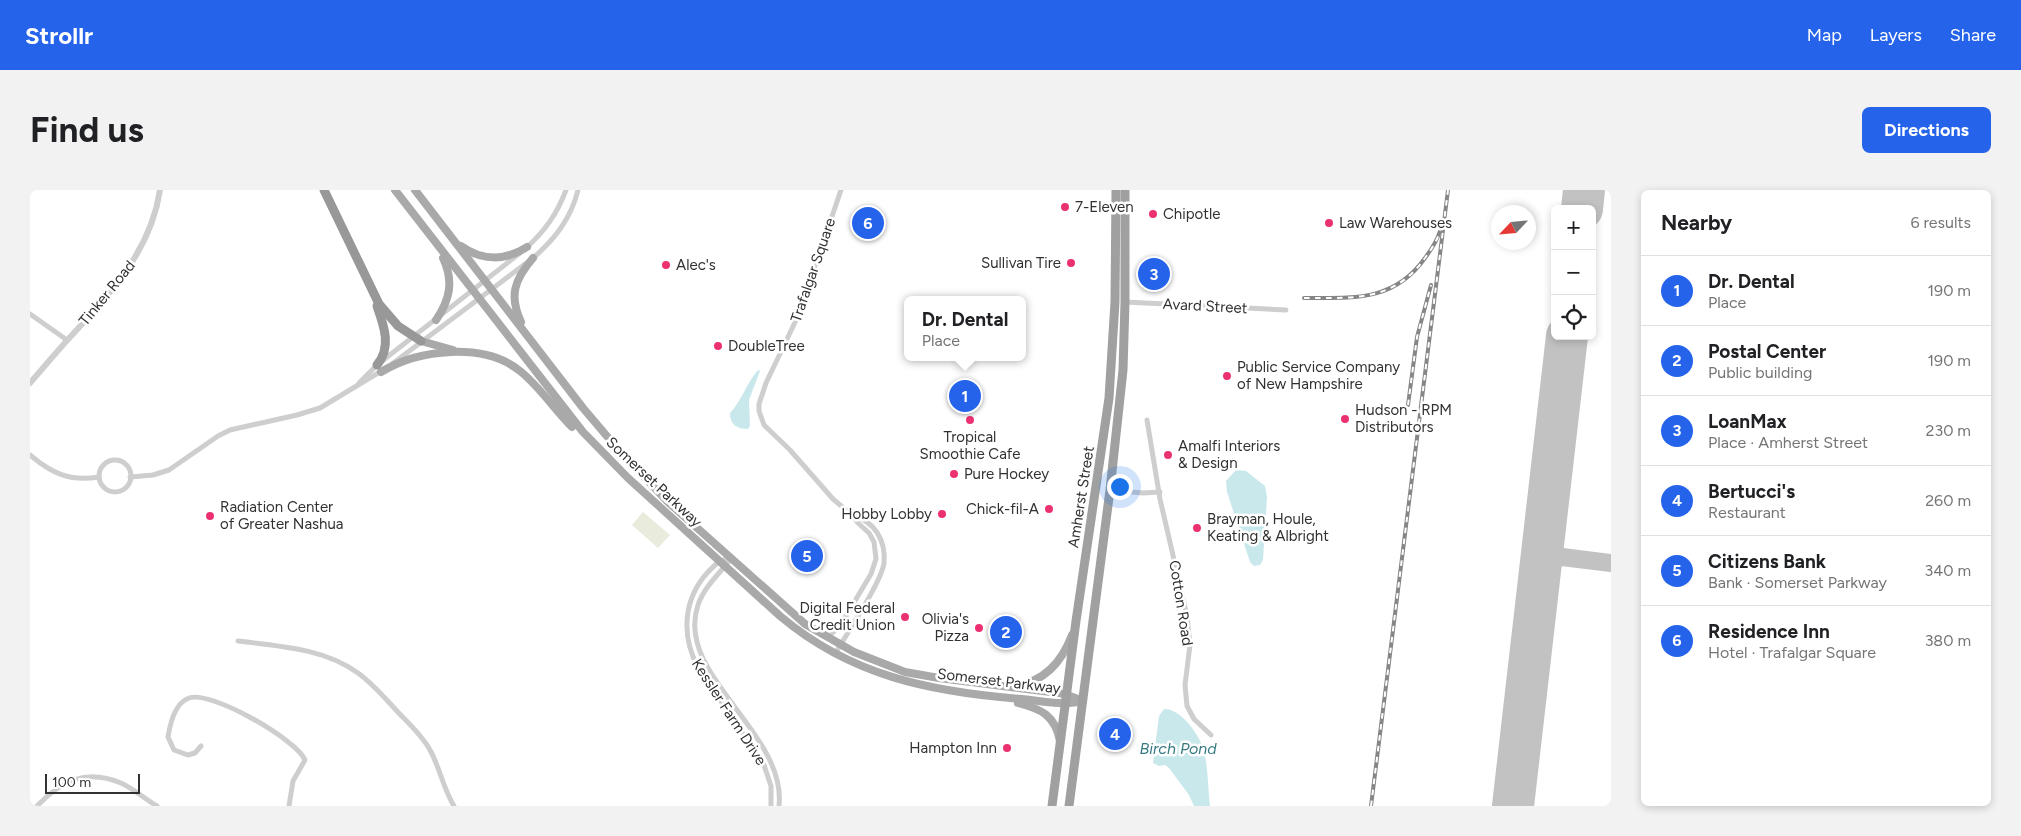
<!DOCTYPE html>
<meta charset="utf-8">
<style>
:root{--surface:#fff;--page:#f2f2f2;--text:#202124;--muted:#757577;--line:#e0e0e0;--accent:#2563eb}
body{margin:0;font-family:Figtree,sans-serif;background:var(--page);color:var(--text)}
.controls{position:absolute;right:15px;top:15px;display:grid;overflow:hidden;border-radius:8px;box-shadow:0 2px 8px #0003}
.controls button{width:45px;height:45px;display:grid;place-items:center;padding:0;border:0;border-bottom:1px solid var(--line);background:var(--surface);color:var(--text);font:25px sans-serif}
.compass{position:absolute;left:1461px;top:15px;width:45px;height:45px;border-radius:50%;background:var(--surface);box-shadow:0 2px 8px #0003;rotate:244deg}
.scale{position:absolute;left:15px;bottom:12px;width:95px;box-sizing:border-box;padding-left:5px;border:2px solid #313131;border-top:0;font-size:14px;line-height:18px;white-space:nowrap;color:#313131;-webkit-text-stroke:4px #fff;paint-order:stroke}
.you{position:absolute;left:1089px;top:296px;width:18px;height:18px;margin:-12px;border:4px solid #fff;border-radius:50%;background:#1a73e8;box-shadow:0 0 0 8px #1a73e833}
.badge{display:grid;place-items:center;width:32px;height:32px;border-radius:50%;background:var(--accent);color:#fff;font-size:16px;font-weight:700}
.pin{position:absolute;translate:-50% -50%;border:2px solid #fff;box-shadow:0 1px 5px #0006}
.popup{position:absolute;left:874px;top:106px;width:122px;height:65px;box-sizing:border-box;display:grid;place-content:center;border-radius:8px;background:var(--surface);filter:drop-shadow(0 1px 4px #0005);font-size:16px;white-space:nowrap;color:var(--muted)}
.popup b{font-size:19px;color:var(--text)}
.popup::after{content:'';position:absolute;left:50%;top:100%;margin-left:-10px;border:10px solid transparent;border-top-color:var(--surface)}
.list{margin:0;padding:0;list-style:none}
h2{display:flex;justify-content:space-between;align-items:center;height:65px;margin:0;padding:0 20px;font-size:21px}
h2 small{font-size:16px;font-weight:400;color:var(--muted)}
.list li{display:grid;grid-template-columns:32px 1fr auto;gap:15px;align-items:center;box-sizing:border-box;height:70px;padding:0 20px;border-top:1px solid var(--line)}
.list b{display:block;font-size:19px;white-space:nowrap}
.list p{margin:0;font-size:16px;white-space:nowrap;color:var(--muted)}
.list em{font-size:16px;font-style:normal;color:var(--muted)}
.icon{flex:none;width:28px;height:28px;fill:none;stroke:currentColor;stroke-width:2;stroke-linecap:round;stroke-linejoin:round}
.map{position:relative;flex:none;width:1581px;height:616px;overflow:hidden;border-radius:8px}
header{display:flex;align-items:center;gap:30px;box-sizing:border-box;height:70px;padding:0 25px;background:var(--accent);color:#fff}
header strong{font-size:24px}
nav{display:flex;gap:28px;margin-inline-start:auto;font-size:18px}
.intro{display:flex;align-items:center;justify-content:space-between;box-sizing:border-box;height:120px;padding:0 30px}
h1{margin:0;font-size:35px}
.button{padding:12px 22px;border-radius:8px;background:var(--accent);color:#fff;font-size:18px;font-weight:700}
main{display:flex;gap:30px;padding:0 30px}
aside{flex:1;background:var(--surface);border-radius:8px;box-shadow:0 2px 8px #0003}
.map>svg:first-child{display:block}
.green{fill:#e9ebdd}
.water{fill:#c9e8ec}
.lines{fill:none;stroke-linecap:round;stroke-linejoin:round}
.taxiway{stroke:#c2c2c2;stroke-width:18}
.runway{stroke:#c2c2c2;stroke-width:42}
.minor{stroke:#cecece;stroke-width:5}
.tertiary{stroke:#cecece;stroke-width:6}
.primary{stroke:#a9a9a9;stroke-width:8}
.trunk{stroke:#a0a0a0;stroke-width:9}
.motorway{stroke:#989898;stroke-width:9}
.rail-casing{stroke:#868686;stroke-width:4}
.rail{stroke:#fff;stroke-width:2;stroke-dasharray:5.5;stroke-linecap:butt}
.poi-dot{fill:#eb3172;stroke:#fff;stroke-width:2}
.labels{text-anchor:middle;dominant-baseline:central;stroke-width:5;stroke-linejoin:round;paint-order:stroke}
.poi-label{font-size:15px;fill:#313131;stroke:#fff;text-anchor:start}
.street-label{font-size:15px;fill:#313131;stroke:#fff}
.water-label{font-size:16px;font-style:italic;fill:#367a83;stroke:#fff}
</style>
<header>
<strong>Strollr</strong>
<nav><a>Map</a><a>Layers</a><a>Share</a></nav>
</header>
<div class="intro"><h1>Find us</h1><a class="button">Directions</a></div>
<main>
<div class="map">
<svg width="1581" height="616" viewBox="0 0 1581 616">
<rect width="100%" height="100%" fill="#fff"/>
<polygon class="green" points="613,322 640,345 628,358 602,335"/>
<g class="water">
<path d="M728,180L730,181L719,210L720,236L718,239C707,239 700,235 700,223C712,210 716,194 728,180Z"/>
<polygon points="1206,280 1216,281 1235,296 1237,307 1233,370 1230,375 1224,376 1220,372 1197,302 1196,291"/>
<path d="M1134,519C1150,518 1169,544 1173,558C1178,574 1178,599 1180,616H1164L1159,605L1139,578L1135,575L1129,576L1123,573L1129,526Z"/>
</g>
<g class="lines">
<g class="taxiway">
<path d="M1516,336C1516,351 1517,361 1532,367L1581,373"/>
<path d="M1509,389C1514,377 1519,370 1532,367"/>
</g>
<g class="runway">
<polyline points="1552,19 1554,0"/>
<polyline points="1483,616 1537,146"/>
</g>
<g class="minor">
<path d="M496,58C515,41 527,24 536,0"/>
<path d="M502,69C524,50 541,29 548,0"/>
<polyline points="1095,112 1256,120"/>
<polyline points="0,124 37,150"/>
<polyline points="362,174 495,74"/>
<polyline points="329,193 347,175 490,63"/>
<polyline points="1117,230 1130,309 1157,426 1160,455 1155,495 1157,516 1164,529 1181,545"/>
<path d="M0,265C21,283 40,292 69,287"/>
<circle cx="85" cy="286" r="16"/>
<polyline points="100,287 123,285 139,280 188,246 200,240 267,225 290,218 353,180"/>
<polyline points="1080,300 1113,303 1130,302"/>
<path d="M701,369C691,368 685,375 678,382C653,409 651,446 668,477L734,575L741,596V616"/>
<path d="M701,369C689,384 674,397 668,415C644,485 757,542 749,616"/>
<polyline points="792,444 802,443 810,436 841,384 846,369 844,352 839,343 828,333 823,326 803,309 760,260 734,235 729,221 729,214 736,193 768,126 811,0"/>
<path d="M208,451C248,456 294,458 328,483C342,493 354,507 366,520C377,532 392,545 400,560C410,578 413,598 424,616"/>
<path d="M805,464C816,445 852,391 854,373C856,351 845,331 823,326"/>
<path d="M171,556L165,563L158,565L144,560L138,547C140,534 145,513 159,508C181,500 267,550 275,570L263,591L259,616"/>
<path d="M7,616C31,591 56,578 91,593C104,599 115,609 127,616"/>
</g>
<path class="tertiary" d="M0,193C14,177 28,160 43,144C82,101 121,60 130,0"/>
<g class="primary">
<path d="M365,0L553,242L598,288L750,426C821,486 901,502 992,509C1011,511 1034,516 1053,511"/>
<polyline points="385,0 553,218 587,258 638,312 775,434 824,462 875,482 909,488 1029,503 1040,506 1053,511"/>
<path d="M431,56C452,71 475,71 497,57"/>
<path d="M406,130C420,110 424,91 413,68"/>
<path d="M491,132C479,106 484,90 503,68"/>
<polyline points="391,151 423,160"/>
<path d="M351,182C389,159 454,152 490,181C510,197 524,219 542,237"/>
<path d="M986,496C1015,491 1032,472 1042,445"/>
<path d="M988,513C1011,519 1025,525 1030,551"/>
</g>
<g class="trunk">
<polyline points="1022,616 1046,431 1079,208 1085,112 1086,0"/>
<polyline points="1039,616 1080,300 1093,180 1095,112 1095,0"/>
</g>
<g class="motorway">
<polyline points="294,0 349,114 368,136 391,151"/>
<path d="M347,175C362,157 354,136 347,116"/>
</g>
<g class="rail-casing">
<g id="rail">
<path d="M1274,108C1323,108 1364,112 1395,68C1401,60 1407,51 1410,41"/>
<polyline points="1378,215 1387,147 1401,95"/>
<polyline points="1341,616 1418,0"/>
</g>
</g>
<use href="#rail" class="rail"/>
</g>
<g class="poi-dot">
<circle cx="1035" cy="17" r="5"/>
<circle cx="1123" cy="24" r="5"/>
<circle cx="1299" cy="33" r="5"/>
<circle cx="1041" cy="73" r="5"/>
<circle cx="636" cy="75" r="5"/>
<circle cx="688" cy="156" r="5"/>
<circle cx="1197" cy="186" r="5"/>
<circle cx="1315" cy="229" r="5"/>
<circle cx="940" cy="230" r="5"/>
<circle cx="1138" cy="265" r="5"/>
<circle cx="924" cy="284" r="5"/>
<circle cx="1019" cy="319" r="5"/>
<circle cx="912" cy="324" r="5"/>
<circle cx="180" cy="326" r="5"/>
<circle cx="1167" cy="338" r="5"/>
<circle cx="875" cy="427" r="5"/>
<circle cx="949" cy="438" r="5"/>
<circle cx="977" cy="558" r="5"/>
</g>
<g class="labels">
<g class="poi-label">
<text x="1045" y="17">7-Eleven</text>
<text x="1133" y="24">Chipotle</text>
<text x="1309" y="33">Law Warehouses</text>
<text x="1031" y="73" text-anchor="end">Sullivan Tire</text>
<text x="646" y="75">Alec's</text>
<text x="698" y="156">DoubleTree</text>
<text x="1207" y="177">Public Service Company<tspan x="1207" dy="17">of New Hampshire</tspan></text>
<text x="1325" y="220">Hudson - RPM<tspan x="1325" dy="17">Distributors</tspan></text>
<text x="940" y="247" text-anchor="middle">Tropical<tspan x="940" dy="17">Smoothie Cafe</tspan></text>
<text x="1148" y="256">Amalfi Interiors<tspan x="1148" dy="17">&amp; Design</tspan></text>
<text x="934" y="284">Pure Hockey</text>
<text x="190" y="317">Radiation Center<tspan x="190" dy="17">of Greater Nashua</tspan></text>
<text x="1009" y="319" text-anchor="end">Chick-fil-A</text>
<text x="902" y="324" text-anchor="end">Hobby Lobby</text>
<text x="1177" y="329">Brayman, Houle,<tspan x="1177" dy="17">Keating &amp; Albright</tspan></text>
<text x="865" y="418" text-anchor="end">Digital Federal<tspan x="865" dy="17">Credit Union</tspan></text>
<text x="939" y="429" text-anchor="end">Olivia's<tspan x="939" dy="17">Pizza</tspan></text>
<text x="967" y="558" text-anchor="end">Hampton Inn</text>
</g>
<g class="street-label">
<text transform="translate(783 80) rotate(-71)">Trafalgar Square</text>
<text transform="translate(77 103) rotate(-51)">Tinker Road</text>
<text transform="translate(1175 116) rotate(3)">Avard Street</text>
<text transform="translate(624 292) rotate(43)">Somerset Parkway</text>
<text transform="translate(1051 307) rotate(-81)">Amherst Street</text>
<text transform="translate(1151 413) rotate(81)">Cotton Road</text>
<text transform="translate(969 491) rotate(7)">Somerset Parkway</text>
<text transform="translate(699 522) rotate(57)">Kessler Farm Drive</text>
</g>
<g class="water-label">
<text x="1148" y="558">Birch Pond</text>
</g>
</g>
</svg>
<div class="controls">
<button>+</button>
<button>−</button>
<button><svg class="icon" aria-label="locate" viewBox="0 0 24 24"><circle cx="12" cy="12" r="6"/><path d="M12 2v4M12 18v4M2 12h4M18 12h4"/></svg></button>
</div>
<svg class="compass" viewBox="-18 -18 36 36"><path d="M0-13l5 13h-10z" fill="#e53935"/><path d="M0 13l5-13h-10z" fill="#757577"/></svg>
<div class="scale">100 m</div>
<div class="you"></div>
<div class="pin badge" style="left:935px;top:206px">1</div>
<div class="popup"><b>Dr. Dental</b>Place</div>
<div class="pin badge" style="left:976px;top:442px">2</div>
<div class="pin badge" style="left:1124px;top:84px">3</div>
<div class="pin badge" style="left:1085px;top:544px">4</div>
<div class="pin badge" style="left:777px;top:366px">5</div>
<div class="pin badge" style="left:838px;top:33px">6</div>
</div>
<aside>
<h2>Nearby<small>6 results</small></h2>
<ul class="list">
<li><span class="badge">1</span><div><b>Dr. Dental</b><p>Place</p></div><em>190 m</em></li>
<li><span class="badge">2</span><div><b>Postal Center</b><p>Public building</p></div><em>190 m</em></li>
<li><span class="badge">3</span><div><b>LoanMax</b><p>Place · Amherst Street</p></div><em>230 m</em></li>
<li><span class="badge">4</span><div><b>Bertucci's</b><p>Restaurant</p></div><em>260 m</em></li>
<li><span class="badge">5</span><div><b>Citizens Bank</b><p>Bank · Somerset Parkway</p></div><em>340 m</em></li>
<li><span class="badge">6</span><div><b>Residence Inn</b><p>Hotel · Trafalgar Square</p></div><em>380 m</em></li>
</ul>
</aside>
</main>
